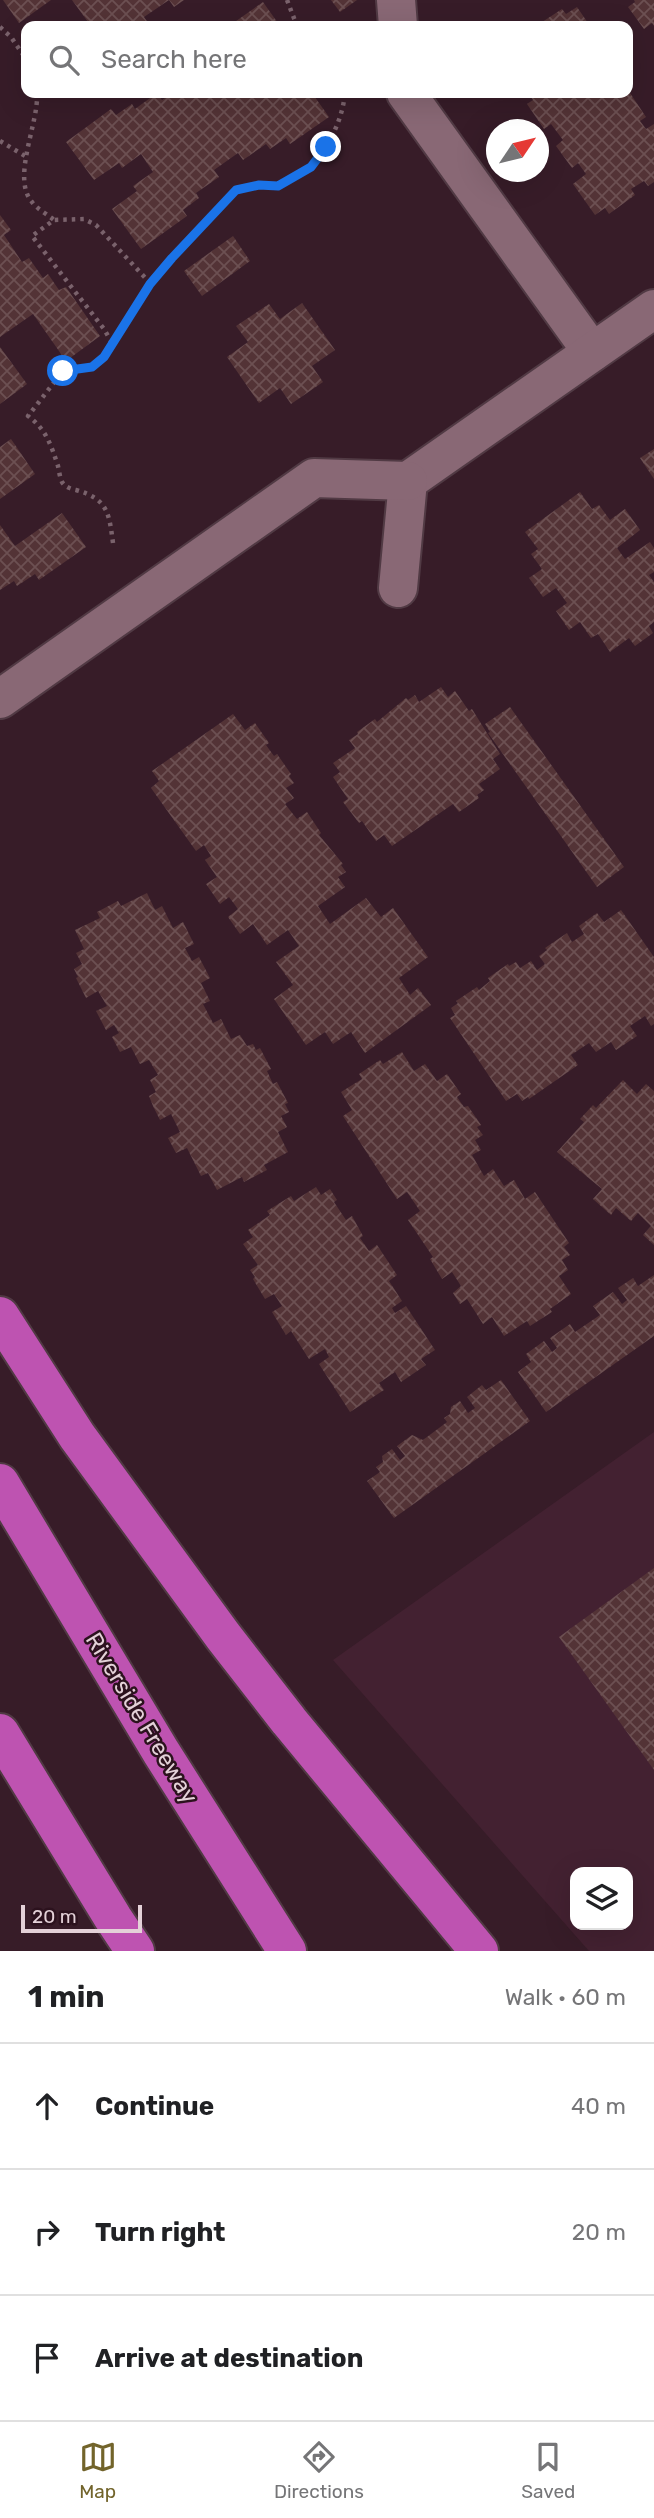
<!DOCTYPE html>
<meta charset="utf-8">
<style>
:root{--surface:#fff;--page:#f2f2f2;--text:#202124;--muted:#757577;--line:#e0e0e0;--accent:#72642b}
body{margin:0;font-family:Rubik,sans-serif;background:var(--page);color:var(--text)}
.controls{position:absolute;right:21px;bottom:21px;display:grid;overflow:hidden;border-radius:14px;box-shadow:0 7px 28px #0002}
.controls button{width:63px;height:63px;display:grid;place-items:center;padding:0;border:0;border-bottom:2px solid var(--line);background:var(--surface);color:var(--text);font:35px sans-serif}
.compass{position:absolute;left:486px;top:119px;width:63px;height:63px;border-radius:50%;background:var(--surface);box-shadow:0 7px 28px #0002;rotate:55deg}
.scale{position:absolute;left:21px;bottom:18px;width:121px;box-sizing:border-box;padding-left:7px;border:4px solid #e4d1d8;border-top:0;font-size:19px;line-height:24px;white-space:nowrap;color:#e4d1d8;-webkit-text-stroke:5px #2c121e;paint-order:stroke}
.stop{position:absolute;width:21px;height:21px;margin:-16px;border:5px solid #1a73e8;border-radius:50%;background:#fff}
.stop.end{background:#1a73e8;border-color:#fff;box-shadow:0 2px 7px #0008}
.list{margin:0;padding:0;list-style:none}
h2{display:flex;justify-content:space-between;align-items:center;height:91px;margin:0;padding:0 28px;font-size:30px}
h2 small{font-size:23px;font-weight:400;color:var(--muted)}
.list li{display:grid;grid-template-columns:46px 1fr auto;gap:21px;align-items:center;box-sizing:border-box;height:126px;padding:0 28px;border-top:2px solid var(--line)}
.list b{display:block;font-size:26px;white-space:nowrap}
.list em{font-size:23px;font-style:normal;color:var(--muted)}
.icon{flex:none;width:38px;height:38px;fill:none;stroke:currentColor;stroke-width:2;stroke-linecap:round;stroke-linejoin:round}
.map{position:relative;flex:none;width:654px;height:1951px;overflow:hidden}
.search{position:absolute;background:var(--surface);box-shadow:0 7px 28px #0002;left:21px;right:21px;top:21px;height:77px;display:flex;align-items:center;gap:18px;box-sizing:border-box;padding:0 24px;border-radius:14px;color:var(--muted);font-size:26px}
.sheet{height:469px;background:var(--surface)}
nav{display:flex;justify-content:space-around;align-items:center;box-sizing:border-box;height:98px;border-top:2px solid var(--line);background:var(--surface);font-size:19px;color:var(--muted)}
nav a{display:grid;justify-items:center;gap:4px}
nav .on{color:var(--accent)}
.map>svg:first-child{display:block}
.built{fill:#432131;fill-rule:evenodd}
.building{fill:url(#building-cross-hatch)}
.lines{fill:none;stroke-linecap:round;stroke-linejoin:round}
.minor-casing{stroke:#513a44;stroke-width:42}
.highway-casing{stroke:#513a44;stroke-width:42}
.path{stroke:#7a626c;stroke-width:4.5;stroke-dasharray:3.5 5;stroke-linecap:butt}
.minor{stroke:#896875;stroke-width:38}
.highway{stroke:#be53b1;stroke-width:38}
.route{stroke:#1a73e8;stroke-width:9}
.labels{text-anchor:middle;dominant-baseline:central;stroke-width:5;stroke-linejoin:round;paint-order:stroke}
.street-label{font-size:23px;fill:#e4d1d8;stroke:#2c121e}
</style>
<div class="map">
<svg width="654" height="1951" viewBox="0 0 654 1951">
<defs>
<pattern id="building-cross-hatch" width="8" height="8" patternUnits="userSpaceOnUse" patternTransform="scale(1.75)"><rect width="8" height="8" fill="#533336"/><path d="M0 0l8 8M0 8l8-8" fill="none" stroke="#6c5052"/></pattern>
</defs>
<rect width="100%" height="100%" fill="#371c28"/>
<path class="built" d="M654,1432V1951H589L333,1660ZM575,1872H628V1925H575Z"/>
<g class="building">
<polygon points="3,0 51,0 19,23"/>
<polygon points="72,0 184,0 174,7 169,0 144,17 149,24 146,26 91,26"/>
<polygon points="331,0 357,0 340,12"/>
<polygon points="634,0 654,0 654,26 652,23 644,29 628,7 635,2"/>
<polygon points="263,2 280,26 229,26"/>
<polygon points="577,7 590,26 536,26 562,9 566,14"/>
<polygon points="628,90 646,117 640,121 646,129 654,124 654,182 648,186 644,181 631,189 635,195 609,214 605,208 595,215 573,184 586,174 578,163 572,168 556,146 563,140 551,124 544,129 527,104 533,100 528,93 620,93 622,95 628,93"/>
<polygon points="157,93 162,100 173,93 258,93 261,96 265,93 312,93 329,117 290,144 286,138 270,149 266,144 243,160 238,153 214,170 219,177 196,193 199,198 183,210 187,216 141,249 112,209 137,191 133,186 153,172 141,154 122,168 119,163 94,180 66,142 111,109 116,115 132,104 135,109"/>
<polygon points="0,215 11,230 4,235 22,262 29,258 43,278 48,274 59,290 66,287 100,336 66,361 33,314 0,337"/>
<polygon points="233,236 250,261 202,296 184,271"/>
<polygon points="302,303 335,350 312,366 323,382 291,404 280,388 259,403 227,357 248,342 236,326 269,304 280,319"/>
<polygon points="0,347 27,384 0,404"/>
<polygon points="11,439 35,474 0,499 0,447"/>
<polygon points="654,449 654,479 640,458"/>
<polygon points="580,492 592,509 599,505 610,520 625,509 640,530 617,548 625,559 650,542 654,548 654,572 649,575 654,582 654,622 649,626 653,633 635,646 629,638 610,652 598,634 591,638 580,622 569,630 556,611 567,603 556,588 543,597 529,578 542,569 531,554 538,549 525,532"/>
<polygon points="62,513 86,547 39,580 35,574 17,586 14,581 0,590 0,525 15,546"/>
<polygon points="441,687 448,697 455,691 469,711 472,709 500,754 493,759 500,769 479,784 484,790 477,795 479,798 459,812 453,804 392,846 384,835 376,841 362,821 359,823 343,802 348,799 333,777 340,772 333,763 355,748 349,740 358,734 357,732 375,719 377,722 406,698 408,700 415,695 419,702"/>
<polygon points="510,707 624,867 597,887 488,733 490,732 485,724"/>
<polygon points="233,714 245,730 255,723 269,743 266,745 274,756 277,754 291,774 289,776 294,783 286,788 294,798 285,804 297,819 307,812 321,833 319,835 343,864 341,865 346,872 338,877 345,887 318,906 330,924 366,898 381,917 393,908 428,957 399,978 410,995 418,988 431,1005 365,1053 351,1032 333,1044 325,1032 306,1045 274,999 293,985 276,962 299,946 288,930 267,945 253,924 240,934 228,917 238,909 229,897 220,904 206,884 217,877 205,860 211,856 204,845 196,851 151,788 159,781 152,771"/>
<polygon points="147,893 155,910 162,906 173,928 183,922 194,944 185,948 192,961 199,957 210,978 201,983 210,1001 203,1004 213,1023 221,1019 231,1039 240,1035 247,1046 253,1044 256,1050 260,1048 271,1069 267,1071 273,1084 277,1082 288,1103 285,1104 289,1112 281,1116 287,1127 278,1132 288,1152 264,1165 267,1170 244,1182 242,1177 217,1190 208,1173 201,1176 187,1148 176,1153 168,1138 180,1132 171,1114 160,1120 153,1106 149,1096 156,1092 150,1080 158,1075 149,1060 140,1064 131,1047 120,1052 112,1037 119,1033 114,1025 106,1030 96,1011 107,1006 98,991 86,998 76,978 78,977 74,969 82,964 76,953 84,949 75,930 100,918 97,912 118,901 121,906"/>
<polygon points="621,910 654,957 654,1024 651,1026 645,1016 630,1026 637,1036 616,1050 611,1042 596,1052 589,1043 571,1055 578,1065 529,1099 528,1097 522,1101 517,1094 506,1101 450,1018 455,1015 451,1008 458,1003 456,1001 477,987 479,990 490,981 488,978 508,964 509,966 516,962 520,968 531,961 537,970 545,964 539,956 547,950 545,948 567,933 572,942 584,934 579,926 597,913 604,922"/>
<polygon points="402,1052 414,1071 425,1064 437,1081 447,1074 461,1094 457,1097 464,1107 468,1106 481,1125 477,1127 483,1135 475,1140 481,1150 472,1155 484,1176 493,1169 504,1186 514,1180 525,1199 535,1192 569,1243 564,1247 570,1255 562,1260 568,1270 559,1276 571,1294 550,1309 552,1312 530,1326 527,1321 504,1336 492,1317 483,1324 467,1299 460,1304 453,1293 461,1286 452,1272 442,1279 430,1259 433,1257 408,1220 420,1211 407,1192 397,1199 343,1116 352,1110 341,1092 362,1079 359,1074 380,1060 383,1064"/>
<polygon points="623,1080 637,1094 646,1084 654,1091 654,1245 643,1235 651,1226 638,1213 631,1221 616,1208 611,1215 593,1199 602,1189 557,1152 584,1122 580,1119 593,1105 596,1108"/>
<polygon points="316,1187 321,1195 330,1189 337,1200 334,1202 346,1220 352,1216 363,1236 360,1238 369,1251 377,1245 397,1275 389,1281 402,1301 392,1308 395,1313 406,1306 435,1350 421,1359 426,1365 401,1382 395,1372 379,1383 384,1390 350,1412 319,1364 329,1357 325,1349 309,1359 291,1331 286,1335 272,1312 282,1306 274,1294 265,1299 253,1279 255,1277 250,1270 258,1265 243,1244 253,1237 248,1230 270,1215 267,1211 291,1196 294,1201"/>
<polygon points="654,1275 654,1336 546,1412 518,1372 531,1362 526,1354 544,1341 552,1352 557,1348 550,1338 570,1324 575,1332 600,1315 593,1306 613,1292 622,1304 627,1300 618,1288 633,1278 638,1286"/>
<polygon points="501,1380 530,1421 394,1518 367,1481 380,1472 376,1467 383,1462 382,1456 392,1449 400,1460 405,1456 397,1446 412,1435 423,1440 447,1422 444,1418 450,1414 451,1407 460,1401 468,1413 475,1408 467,1397 482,1385 486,1390"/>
<polygon points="654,1568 654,1770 559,1637"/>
</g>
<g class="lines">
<g class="minor-casing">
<g id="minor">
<polyline points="396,0 398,26"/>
<polyline points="406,93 592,352"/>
<polyline points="408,481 654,309"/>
<polyline points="398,588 408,481"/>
<polyline points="0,699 314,478 408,481"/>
</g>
</g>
<g class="highway-casing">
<g id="highway">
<polyline points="0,1316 77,1436 223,1636 289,1721 479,1951"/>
<polyline points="0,1483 161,1752 287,1951"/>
<polyline points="0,1733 113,1918 135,1951"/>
</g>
</g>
<g class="path">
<polyline points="287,0 297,26"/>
<polyline points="0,27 11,37 26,59"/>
<path d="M37,93C39,123 11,178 32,202C37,209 47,214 54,220"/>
<polyline points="0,141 25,156"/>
<polyline points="112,343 151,284"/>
<path d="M113,543C109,513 108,499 76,490C71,489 65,487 62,482C60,478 59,471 58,466C51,445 46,429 28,416L63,371C89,366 98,369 112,343L104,329L32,236L54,220L84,219L96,225L151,284C171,259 193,236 215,212C222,205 230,193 238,190C252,184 269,189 280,185C317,169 341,132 345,93"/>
</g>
<use href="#minor" class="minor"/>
<use href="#highway" class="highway"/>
</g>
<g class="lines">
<polyline class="route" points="63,371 92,367 104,357 150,284 172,258 236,190 259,185 278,186 311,167 326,147"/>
</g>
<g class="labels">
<g class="street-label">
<text transform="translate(142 1718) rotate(59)">Riverside Freeway</text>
</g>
</g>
</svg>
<div class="controls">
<button><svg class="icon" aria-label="layers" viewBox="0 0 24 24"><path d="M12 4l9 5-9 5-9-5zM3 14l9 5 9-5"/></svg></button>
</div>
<svg class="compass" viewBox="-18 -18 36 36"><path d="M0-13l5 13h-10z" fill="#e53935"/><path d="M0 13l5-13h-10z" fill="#757577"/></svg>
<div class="scale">20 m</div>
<div class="stop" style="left:63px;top:371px"></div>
<div class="stop end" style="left:326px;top:147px"></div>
<div class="search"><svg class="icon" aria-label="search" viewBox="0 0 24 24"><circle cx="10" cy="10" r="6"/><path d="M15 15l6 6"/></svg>Search here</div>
</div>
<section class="sheet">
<h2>1 min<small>Walk · 60 m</small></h2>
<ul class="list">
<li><svg class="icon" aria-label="ahead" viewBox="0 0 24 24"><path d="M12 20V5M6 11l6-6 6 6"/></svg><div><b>Continue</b></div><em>40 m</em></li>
<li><svg class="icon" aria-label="right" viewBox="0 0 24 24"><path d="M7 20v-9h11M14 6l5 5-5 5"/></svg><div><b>Turn right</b></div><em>20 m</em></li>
<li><svg class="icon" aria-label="arrive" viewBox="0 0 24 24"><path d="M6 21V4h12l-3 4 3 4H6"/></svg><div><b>Arrive at destination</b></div></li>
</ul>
</section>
<nav>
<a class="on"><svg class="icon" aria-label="map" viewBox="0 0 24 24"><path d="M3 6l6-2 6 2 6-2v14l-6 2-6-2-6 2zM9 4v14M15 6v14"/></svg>Map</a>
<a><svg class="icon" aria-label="directions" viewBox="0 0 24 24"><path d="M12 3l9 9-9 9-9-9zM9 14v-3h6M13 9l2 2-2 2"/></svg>Directions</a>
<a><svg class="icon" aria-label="saved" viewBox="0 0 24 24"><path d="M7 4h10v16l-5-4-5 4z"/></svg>Saved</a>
</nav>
